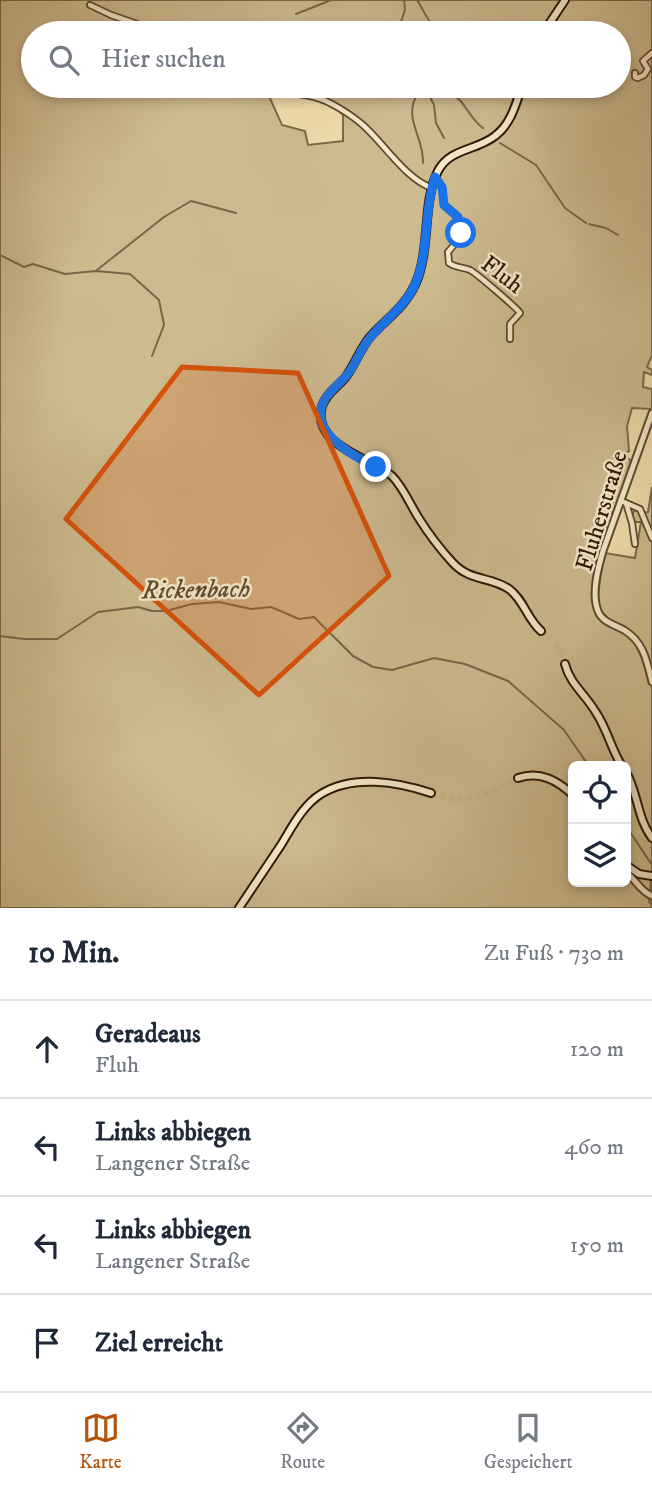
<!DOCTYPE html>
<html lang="de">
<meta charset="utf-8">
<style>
:root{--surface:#fff;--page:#f2f2f3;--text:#1f2937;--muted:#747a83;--line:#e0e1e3;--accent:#b45309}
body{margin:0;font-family:"IM FELL DW Pica",serif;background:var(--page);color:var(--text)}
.controls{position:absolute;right:21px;bottom:21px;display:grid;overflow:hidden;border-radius:10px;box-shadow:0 4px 10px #0003}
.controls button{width:63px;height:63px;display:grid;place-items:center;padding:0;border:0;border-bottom:2px solid var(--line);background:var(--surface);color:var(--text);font:35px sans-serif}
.stop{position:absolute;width:21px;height:21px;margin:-16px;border:5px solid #1a73e8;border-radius:50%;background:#fff}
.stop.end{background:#1a73e8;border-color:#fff;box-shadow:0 2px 7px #0008}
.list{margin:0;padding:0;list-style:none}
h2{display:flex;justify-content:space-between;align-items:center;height:91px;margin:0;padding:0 28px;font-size:30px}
h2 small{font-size:23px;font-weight:400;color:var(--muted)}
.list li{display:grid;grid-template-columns:46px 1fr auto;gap:21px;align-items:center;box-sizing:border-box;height:98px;padding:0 28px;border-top:2px solid var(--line)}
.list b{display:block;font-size:26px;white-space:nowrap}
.list p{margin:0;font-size:23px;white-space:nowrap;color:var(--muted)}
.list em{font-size:23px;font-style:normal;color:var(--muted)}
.icon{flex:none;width:38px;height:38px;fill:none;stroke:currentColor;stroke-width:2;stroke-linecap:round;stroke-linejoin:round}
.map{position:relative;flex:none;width:652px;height:908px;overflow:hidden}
.search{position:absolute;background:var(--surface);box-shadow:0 4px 10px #0003;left:21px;right:21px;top:21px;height:77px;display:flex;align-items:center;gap:18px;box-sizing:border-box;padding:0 24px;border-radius:38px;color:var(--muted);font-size:26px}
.sheet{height:483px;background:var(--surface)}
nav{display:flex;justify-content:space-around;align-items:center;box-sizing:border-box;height:98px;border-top:2px solid var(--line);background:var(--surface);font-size:19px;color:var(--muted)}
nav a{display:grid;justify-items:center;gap:4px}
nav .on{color:var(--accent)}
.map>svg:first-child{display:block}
.green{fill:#cdba8f;stroke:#7c694a;stroke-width:2;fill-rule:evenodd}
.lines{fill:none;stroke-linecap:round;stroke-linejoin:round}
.stream{stroke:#796547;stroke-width:2}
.secondary-tunnel{stroke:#c7b48a;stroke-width:6;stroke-dasharray:6 3;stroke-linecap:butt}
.minor-casing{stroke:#5c492e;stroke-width:8}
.tertiary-casing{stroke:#5c492e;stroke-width:9}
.secondary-casing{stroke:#2c1805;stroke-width:10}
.minor{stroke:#f4e8c8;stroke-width:4.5}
.tertiary{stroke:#f4e8c8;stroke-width:5}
.secondary{stroke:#f4e8c8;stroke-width:6}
.route{stroke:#1a73e8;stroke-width:9}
.marked{fill:#d5520b;fill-opacity:0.2;stroke:#d5520b;stroke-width:5;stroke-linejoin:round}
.labels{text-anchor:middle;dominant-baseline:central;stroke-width:5;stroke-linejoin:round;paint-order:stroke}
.street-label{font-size:24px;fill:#2c1805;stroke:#f4e8c8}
.water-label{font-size:26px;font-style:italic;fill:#5f4c31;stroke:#f4e8c8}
</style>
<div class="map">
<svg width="652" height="908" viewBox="0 0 652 908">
<rect width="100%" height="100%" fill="#eedbab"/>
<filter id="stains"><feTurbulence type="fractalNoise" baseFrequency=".00286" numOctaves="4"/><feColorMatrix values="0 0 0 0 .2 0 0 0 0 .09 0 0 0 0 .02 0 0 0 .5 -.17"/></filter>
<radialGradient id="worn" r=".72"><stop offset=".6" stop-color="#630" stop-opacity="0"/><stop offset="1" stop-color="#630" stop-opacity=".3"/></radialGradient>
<path class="green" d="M0,0H652V355L647,367L652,370V375L644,372L643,387L652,389V407L651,409L632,408L627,426L629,451L624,454L631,461L616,509L611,514H601V523L608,527L605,533H598L599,552L635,558L641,522H635L632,515L635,509L641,514L648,512L652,487V908H0ZM33,33H619V86H33ZM284,93C306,96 327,98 343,115V141L308,145L305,131L282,125L268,94ZM573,766H626V882H573Z"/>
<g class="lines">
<g class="stream">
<path d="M417,0C426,14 428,25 444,33"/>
<polyline points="296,14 331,0"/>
<polyline points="397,33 405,10 404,0"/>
<path d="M414,86C425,96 439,89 452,94C465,100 470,120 483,128"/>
<polyline points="507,86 515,89"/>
<path d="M419,91C401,118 424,135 423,163"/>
<polyline points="427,91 434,105 436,123 444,138"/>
<polyline points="500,143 536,165 565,208 586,223"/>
<polyline points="589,224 606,228 618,235"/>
<polyline points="0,255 24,267 33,264 65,274 96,271 130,274 159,300 164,325 152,356"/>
<polyline points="97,270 164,217 191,201 236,213"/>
<polyline points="0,636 24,639 57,639 98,612 138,607 152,611 166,611 192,604 219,602 251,609 271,607 299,619 314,617 353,656 373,667 392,670 434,658 465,664 508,681 564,730 589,766"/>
<polyline points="626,826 652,865"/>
<polyline points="650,892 651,880"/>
<polyline points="650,897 649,902 652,905"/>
</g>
<g class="secondary-tunnel">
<path d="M541,631C554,641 562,647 565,664"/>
<path d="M431,793C467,806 487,795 518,778"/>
</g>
<g class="minor-casing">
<g id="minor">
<polyline points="90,5 111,15 163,33"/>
<polyline points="635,73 635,77 638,78 644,75 648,69 643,61 652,53"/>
<path d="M261,86C277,94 297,92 314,97C329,100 353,116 364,126C385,145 406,179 432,188"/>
<path d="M436,178L442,187L444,205C457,215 462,221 460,238L448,252L449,263C456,268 463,267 470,270C476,273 518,309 520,313L510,324V339"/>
<polyline points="621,501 626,503 632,523 635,544"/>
<polyline points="626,503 640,509 652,538"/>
</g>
</g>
<g class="tertiary-casing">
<g id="tertiary">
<path d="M652,413L603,551C598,568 591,594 598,611C602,622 615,625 624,630C644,642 647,662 652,682"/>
<path d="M626,872C636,880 640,891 652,896"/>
</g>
</g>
<g class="secondary-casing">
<g id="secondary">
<polyline points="543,33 565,0"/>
<path d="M522,86C516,104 511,124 495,136C476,151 450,148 438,171C422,201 431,250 415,285C404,308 386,319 370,337C360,349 355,365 345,378C337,387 326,394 322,406C311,446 372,458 392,476C403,487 410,504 418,517C428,533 440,549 453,563C471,582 490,576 509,589C524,600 527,619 541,631"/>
<path d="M565,664C570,684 585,694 595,711C607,728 611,749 622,766"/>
<path d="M626,772C638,793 637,818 652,838"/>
<path d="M518,778C540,771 557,780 573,795"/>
<polyline points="626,865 639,874 652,876"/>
<path d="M239,908C253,887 267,866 281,845C292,827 303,805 321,794C353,774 398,782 431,793"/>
</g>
</g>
<use href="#minor" class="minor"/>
<use href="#tertiary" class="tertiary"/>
<use href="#secondary" class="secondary"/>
</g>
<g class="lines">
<path class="route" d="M376,467C353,456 306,431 325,399C331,390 340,383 347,375C356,364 360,350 369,339C384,320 403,309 414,287C430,252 423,213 435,177L442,187L444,205L458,217L461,233"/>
</g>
<path class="marked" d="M182,367L298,373L389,576L259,695L66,519Z"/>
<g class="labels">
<g class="street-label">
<text transform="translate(502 275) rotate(37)">Fluh</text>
<text transform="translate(602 511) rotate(-73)">Fluherstraße</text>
</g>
<g class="water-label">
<text transform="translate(196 590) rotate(-1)">Rickenbach</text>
</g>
</g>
<rect width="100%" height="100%" filter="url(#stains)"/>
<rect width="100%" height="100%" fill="url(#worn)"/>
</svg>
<div class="controls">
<button><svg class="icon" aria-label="locate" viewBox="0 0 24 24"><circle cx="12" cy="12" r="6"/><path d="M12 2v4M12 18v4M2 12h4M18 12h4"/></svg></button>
<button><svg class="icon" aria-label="layers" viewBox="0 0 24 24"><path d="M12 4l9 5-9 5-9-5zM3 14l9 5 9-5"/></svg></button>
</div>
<div class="stop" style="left:461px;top:233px"></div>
<div class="stop end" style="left:376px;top:467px"></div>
<div class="search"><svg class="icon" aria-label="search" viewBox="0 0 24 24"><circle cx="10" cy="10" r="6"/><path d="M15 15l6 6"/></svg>Hier suchen</div>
</div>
<section class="sheet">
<h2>10 Min.<small>Zu Fuß · 730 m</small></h2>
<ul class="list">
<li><svg class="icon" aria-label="ahead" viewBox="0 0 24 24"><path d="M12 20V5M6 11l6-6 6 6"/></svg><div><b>Geradeaus</b><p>Fluh</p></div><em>120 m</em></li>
<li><svg class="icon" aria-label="left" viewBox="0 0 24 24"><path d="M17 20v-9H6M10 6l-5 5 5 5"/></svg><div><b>Links abbiegen</b><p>Langener Straße</p></div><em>460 m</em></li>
<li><svg class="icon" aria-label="left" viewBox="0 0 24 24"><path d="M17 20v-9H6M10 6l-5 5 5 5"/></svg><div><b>Links abbiegen</b><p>Langener Straße</p></div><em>150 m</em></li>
<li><svg class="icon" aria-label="arrive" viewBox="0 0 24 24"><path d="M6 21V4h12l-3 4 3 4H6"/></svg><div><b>Ziel erreicht</b></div></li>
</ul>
</section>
<nav>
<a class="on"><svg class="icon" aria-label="map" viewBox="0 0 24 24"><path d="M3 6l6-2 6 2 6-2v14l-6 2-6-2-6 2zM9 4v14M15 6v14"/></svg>Karte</a>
<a><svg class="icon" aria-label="directions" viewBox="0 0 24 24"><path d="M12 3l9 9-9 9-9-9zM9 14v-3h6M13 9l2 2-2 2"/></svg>Route</a>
<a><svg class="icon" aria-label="saved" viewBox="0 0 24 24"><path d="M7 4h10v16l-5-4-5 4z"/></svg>Gespeichert</a>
</nav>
